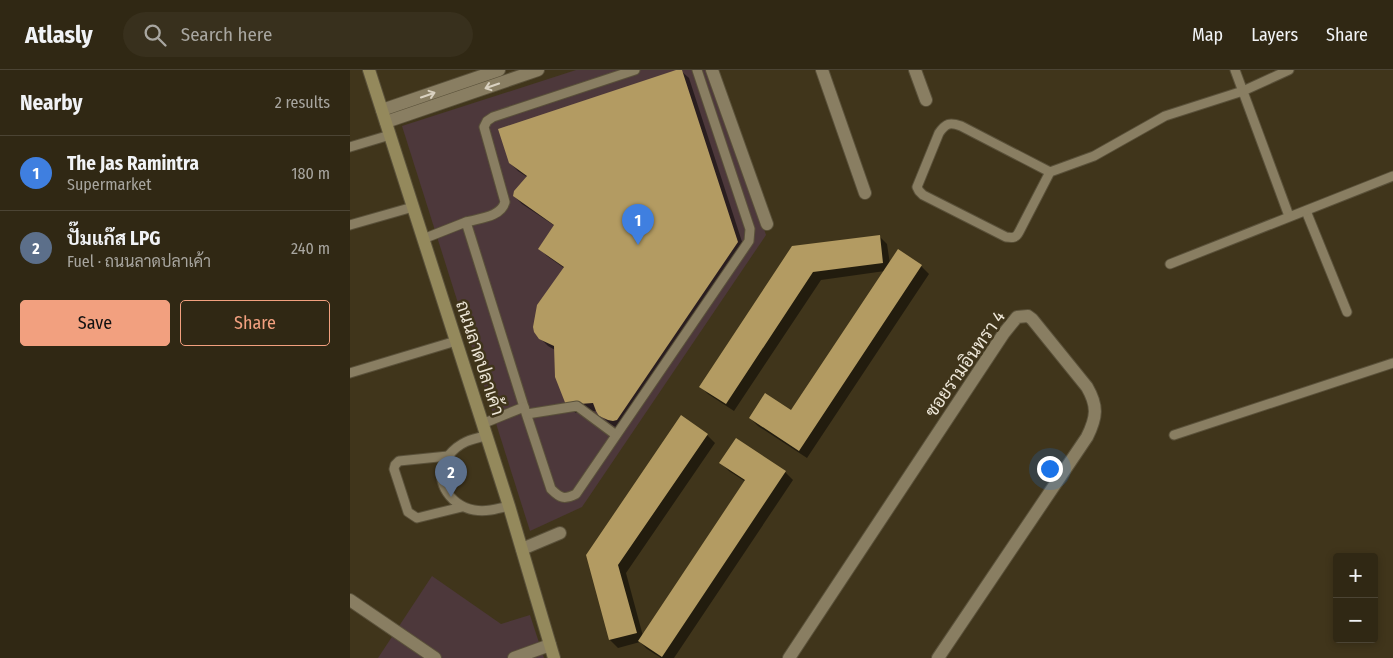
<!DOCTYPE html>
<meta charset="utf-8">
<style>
:root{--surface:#302814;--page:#38301d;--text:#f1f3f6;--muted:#a8a6a0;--line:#4b4434;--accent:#f2a07f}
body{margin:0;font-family:"Fira Sans Condensed",Sarabun,sans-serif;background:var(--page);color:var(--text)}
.controls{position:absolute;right:15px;bottom:15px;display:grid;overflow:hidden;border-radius:5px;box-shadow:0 2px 8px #0003}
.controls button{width:45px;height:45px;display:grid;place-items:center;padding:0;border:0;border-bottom:1px solid var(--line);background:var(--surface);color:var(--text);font:25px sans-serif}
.you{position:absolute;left:699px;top:398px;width:18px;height:18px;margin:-12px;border:4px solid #fff;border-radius:50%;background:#1a73e8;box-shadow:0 0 0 8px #1a73e833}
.badge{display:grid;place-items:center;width:32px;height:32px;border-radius:50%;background:var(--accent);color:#fff;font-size:16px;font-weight:700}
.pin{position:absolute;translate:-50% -41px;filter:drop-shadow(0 1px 2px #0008)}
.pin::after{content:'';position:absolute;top:26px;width:18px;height:15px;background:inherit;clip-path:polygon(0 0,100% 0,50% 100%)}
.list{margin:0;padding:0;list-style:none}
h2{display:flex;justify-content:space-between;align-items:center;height:65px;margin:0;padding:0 20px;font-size:21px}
h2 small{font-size:16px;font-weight:400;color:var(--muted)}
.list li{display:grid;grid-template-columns:32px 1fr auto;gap:15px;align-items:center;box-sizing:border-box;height:75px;padding:0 20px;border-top:1px solid var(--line)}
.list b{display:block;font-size:19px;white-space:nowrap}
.list p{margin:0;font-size:16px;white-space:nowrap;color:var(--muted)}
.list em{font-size:16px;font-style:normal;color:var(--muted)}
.actions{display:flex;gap:10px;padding:15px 20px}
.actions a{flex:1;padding:11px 0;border:1px solid var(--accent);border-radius:5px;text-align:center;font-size:18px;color:var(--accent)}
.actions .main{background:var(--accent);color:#111}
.icon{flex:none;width:28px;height:28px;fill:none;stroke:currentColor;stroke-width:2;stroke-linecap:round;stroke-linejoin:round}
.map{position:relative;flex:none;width:1043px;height:588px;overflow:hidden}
header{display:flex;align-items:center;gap:30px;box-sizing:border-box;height:70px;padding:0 25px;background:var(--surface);border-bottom:1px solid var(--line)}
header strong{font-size:24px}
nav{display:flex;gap:28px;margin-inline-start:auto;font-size:18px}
.search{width:350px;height:45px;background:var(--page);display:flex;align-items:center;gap:12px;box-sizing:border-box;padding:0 18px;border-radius:28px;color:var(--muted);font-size:19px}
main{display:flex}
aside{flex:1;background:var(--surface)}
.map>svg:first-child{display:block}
.commercial{fill:#4d383b}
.shadow{fill:#0007}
.building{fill:#b39b62}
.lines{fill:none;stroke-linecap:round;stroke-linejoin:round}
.service-casing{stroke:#5a513a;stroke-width:11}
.minor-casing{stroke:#5a513a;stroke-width:14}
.secondary-casing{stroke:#5a513a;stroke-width:14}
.service{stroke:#897e62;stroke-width:9}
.minor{stroke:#897e62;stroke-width:12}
.secondary{stroke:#94895c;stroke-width:12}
.oneway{stroke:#d9d1c0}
.labels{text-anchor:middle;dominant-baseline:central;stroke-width:5;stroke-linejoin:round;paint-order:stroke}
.street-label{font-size:18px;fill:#ede6d7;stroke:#40351b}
</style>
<header>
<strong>Atlasly</strong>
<div class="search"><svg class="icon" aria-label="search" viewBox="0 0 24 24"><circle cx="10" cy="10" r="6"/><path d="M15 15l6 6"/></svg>Search here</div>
<nav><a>Map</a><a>Layers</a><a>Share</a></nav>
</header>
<main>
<aside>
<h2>Nearby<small>2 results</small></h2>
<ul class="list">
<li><span class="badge" style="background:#3f7fe0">1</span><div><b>The Jas Ramintra</b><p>Supermarket</p></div><em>180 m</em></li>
<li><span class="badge" style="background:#5c6f8a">2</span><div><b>ปั๊มแก๊ส LPG</b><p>Fuel · ถนนลาดปลาเค้า</p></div><em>240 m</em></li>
</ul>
<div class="actions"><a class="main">Save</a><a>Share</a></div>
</aside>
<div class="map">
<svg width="1043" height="588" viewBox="0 0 1043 588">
<rect width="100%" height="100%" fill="#40351b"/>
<g class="commercial">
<polygon points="226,0 360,0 416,165 232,437 180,461 52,56"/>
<polygon points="82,506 151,554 180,545 194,588 28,588"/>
</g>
<g class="shadow">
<polygon points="330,0 339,8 395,181 267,358 259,353 247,341 226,343 217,335 205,280 198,276 190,268 214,198 197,186 189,178 205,156 172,134 164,126 177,107 168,101 160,93"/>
<polygon points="529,166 537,174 540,194 549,181 571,196 579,204 457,388 408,356 400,348 441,342 535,201 471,210 384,341 358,324 351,317 443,177"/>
<polygon points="357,365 365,373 276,503 293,566 396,412 379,401 371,393 435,402 443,410 324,588 311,588 297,579 290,572 268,578 260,570 237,485"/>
</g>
<g class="building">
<polygon points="326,0 332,0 388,172 267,350 263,351 258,350 249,346 246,341 243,333 216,335 205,307 204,276 189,269 184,262 183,257 187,235 214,197 188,179 204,155 163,126 164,121 177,106 159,93 148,59"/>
<polygon points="530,165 533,193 463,202 376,334 349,317 442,176"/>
<polygon points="548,179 572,195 449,381 399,348 415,323 441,340"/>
<polygon points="331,345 358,364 268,495 287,563 259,570 236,485"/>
<polygon points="386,368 436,401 312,587 288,571 395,410 369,393"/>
</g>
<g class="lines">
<g class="service-casing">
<g id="service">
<polyline points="885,0 939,146"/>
<polyline points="0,77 40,65"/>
<path d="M700,102L669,162C666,168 663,168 656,167L573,125L569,121L567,117L589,63C596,53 600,52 611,56L700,102L744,86L815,46L893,21L939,0"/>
<polyline points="956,141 997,242"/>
<path d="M116,152C130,148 151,147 155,132L134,57L137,51L143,47L285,0"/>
<polyline points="0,155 63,137"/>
<polyline points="73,169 116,152 174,337 132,354"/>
<polyline points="820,194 1043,106"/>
<polyline points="0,303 106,271"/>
<path d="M174,337L201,419C210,428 214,430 226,424L399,171L400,159L347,0"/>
<polyline points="177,344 227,336 266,365"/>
<polyline points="824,365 1043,293"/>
<path d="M136,366C121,369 110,372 99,385C80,406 99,436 124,440C136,442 147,439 159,436"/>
<polyline points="98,386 49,391 45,395 44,399 58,442 67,448 112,437"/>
</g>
</g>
<g class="minor-casing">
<g id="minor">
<polyline points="362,0 417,154"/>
<polyline points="472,0 515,123"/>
<polyline points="565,0 576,30"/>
<polyline points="32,40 149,0"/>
<polyline points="36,52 188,0"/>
<polyline points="172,479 210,463"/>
<polyline points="0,530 85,588"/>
<polyline points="164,588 200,575"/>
<path d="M439,588L654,263L667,247L678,246L682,249L737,317C748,336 747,347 737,367L588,588"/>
</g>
</g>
<g class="secondary-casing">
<polyline id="secondary" points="19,0 159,436 204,588"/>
</g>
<use href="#service" class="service"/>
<use href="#minor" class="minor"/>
<use href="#secondary" class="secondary"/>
</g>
<defs><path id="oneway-shaft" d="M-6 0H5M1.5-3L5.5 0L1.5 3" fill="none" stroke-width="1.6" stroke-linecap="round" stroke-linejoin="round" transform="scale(1.25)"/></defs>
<g class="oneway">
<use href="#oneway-shaft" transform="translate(142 16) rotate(161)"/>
<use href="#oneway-shaft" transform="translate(78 25) rotate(-19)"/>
</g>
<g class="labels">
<g class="street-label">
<text transform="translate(130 288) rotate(72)">ถนนลาดปลาเค้า</text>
<text transform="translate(615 294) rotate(-55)">ซอยรามอินทรา 4</text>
</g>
</g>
</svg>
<div class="controls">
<button>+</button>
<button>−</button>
</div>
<div class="you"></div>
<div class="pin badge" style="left:288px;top:175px;background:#3f7fe0">1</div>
<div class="pin badge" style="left:101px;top:427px;background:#5c6f8a">2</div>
</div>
</main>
